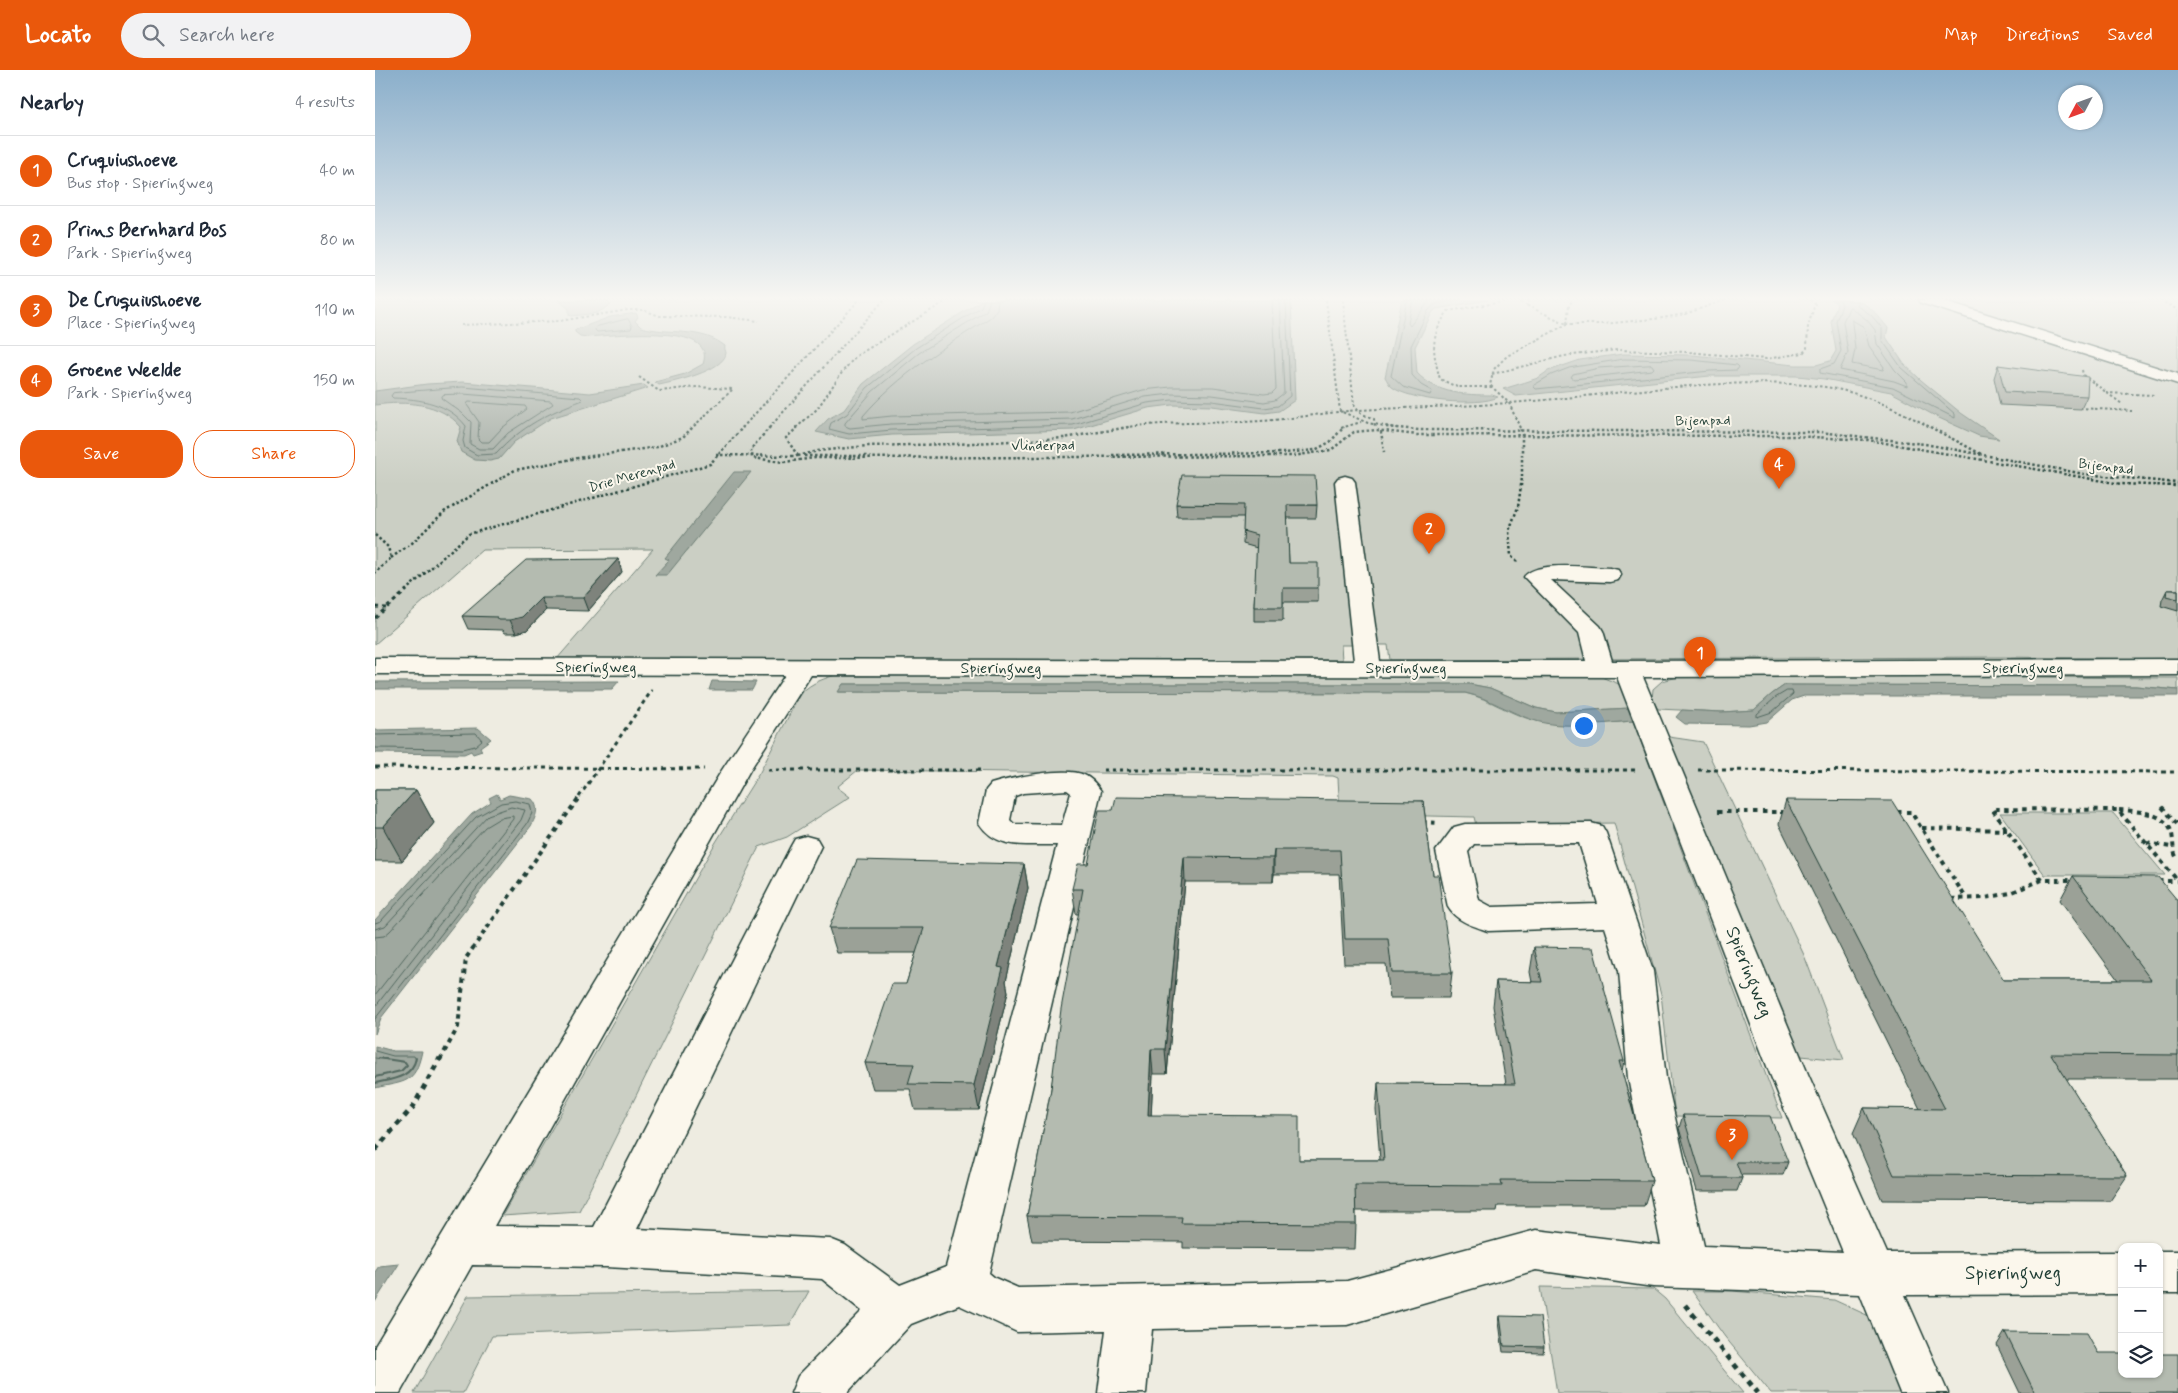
<!DOCTYPE html>
<meta charset="utf-8">
<style>
:root{--surface:#fff;--page:#f2f2f3;--text:#1f2937;--muted:#747a83;--line:#e0e1e3;--accent:#ea580c}
body{margin:0;font-family:Mynerve,sans-serif;background:var(--page);color:var(--text)}
.controls{position:absolute;right:15px;bottom:15px;display:grid;overflow:hidden;border-radius:10px;box-shadow:0 1px 4px #0004}
.controls button{width:45px;height:45px;display:grid;place-items:center;padding:0;border:0;border-bottom:1px solid var(--line);background:var(--surface);color:var(--text);font:25px sans-serif}
.compass{position:absolute;left:1683px;top:15px;width:45px;height:45px;border-radius:50%;background:var(--surface);box-shadow:0 1px 4px #0004;rotate:229deg}
.you{position:absolute;left:1208px;top:655px;width:18px;height:18px;margin:-12px;border:4px solid #fff;border-radius:50%;background:#1a73e8;box-shadow:0 0 0 8px #1a73e833}
.badge{display:grid;place-items:center;width:32px;height:32px;border-radius:50%;background:var(--accent);color:#fff;font-size:16px;font-weight:700}
.pin{position:absolute;translate:-50% -41px;filter:drop-shadow(0 1px 2px #0008)}
.pin::after{content:'';position:absolute;top:26px;width:18px;height:15px;background:inherit;clip-path:polygon(0 0,100% 0,50% 100%)}
.list{margin:0;padding:0;list-style:none}
h2{display:flex;justify-content:space-between;align-items:center;height:65px;margin:0;padding:0 20px;font-size:21px}
h2 small{font-size:16px;font-weight:400;color:var(--muted)}
.list li{display:grid;grid-template-columns:32px 1fr auto;gap:15px;align-items:center;box-sizing:border-box;height:70px;padding:0 20px;border-top:1px solid var(--line)}
.list b{display:block;font-size:19px;white-space:nowrap}
.list p{margin:0;font-size:16px;white-space:nowrap;color:var(--muted)}
.list em{font-size:16px;font-style:normal;color:var(--muted)}
.actions{display:flex;gap:10px;padding:15px 20px}
.actions a{flex:1;padding:11px 0;border:1px solid var(--accent);border-radius:20px;text-align:center;font-size:18px;color:var(--accent)}
.actions .main{background:var(--accent);color:#fff}
.icon{flex:none;width:28px;height:28px;fill:none;stroke:currentColor;stroke-width:2;stroke-linecap:round;stroke-linejoin:round}
.map{position:relative;flex:none;width:1803px;height:1323px;overflow:hidden}
header{display:flex;align-items:center;gap:30px;box-sizing:border-box;height:70px;padding:0 25px;background:var(--accent);color:#fff}
header strong{font-size:24px}
nav{display:flex;gap:28px;margin-inline-start:auto;font-size:18px}
.search{width:350px;height:45px;background:var(--page);display:flex;align-items:center;gap:12px;box-sizing:border-box;padding:0 18px;border-radius:28px;color:var(--muted);font-size:19px}
main{display:flex}
aside{flex:1;background:var(--surface)}
.map>svg:first-child{display:block}
.green{fill:#cbcfc4;stroke:#75867c}
.water{fill:#9fa89f;stroke:#6c7d74}
.lines{fill:none;stroke-linecap:round;stroke-linejoin:round}
.shore-far1{stroke:#52685f;stroke-width:1}
.shore{stroke:#52685f;stroke-width:2}
.minor-casing{stroke:#1f3d34;stroke-width:3}
.path-far4{stroke:#1f3d34;stroke-width:2;stroke-dasharray:2.5 2.5;stroke-linecap:butt}
.path-far3{stroke:#1f3d34;stroke-width:2.5;stroke-dasharray:2.5 2.5;stroke-linecap:butt}
.path-far2{stroke:#1f3d34;stroke-width:3;stroke-dasharray:4 4;stroke-linecap:butt}
.path-far1{stroke:#1f3d34;stroke-width:4;stroke-dasharray:4.5 4.5;stroke-linecap:butt}
.path{stroke:#1f3d34;stroke-width:5;stroke-dasharray:5.5 5.5;stroke-linecap:butt}
.minor{fill:#fbf7ec;fill-rule:evenodd}
.wall{fill:#9ba197;stroke:#1f3d34}
.shaded-wall{fill:#7e837b;stroke:#1f3d34}
.building{fill:#b4bbb0;stroke:#1f3d34}
.labels{text-anchor:middle;dominant-baseline:central;stroke-width:4;stroke-linejoin:round;paint-order:stroke}
.far-street-label{font-size:14px;fill:#1f3d34;stroke:#fbf7ec}
.street-label{font-size:16px;fill:#1f3d34;stroke:#fbf7ec}
.near-street-label{font-size:19px;fill:#1f3d34;stroke:#fbf7ec}
</style>
<header>
<strong>Locato</strong>
<div class="search"><svg class="icon" aria-label="search" viewBox="0 0 24 24"><circle cx="10" cy="10" r="6"/><path d="M15 15l6 6"/></svg>Search here</div>
<nav><a>Map</a><a>Directions</a><a>Saved</a></nav>
</header>
<main>
<aside>
<h2>Nearby<small>4 results</small></h2>
<ul class="list">
<li><span class="badge">1</span><div><b>Cruquiushoeve</b><p>Bus stop · Spieringweg</p></div><em>40 m</em></li>
<li><span class="badge">2</span><div><b>Prins Bernhard Bos</b><p>Park · Spieringweg</p></div><em>80 m</em></li>
<li><span class="badge">3</span><div><b>De Cruquiushoeve</b><p>Place · Spieringweg</p></div><em>110 m</em></li>
<li><span class="badge">4</span><div><b>Groene Weelde</b><p>Park · Spieringweg</p></div><em>150 m</em></li>
</ul>
<div class="actions"><a class="main">Save</a><a>Share</a></div>
</aside>
<div class="map">
<svg width="1803" height="1323" viewBox="0 0 1803 1323">
<rect width="100%" height="100%" fill="#eeece1"/>
<filter id="ink" filterUnits="userSpaceOnUse"><feTurbulence type="fractalNoise" baseFrequency=".02" numOctaves="2"/><feDisplacementMap in="SourceGraphic" scale="10" xChannelSelector="R" yChannelSelector="G"/><feConvolveMatrix kernelMatrix="1 2 1 2 8 2 1 2 1" color-interpolation-filters="sRGB"/></filter>
<g filter="url(#ink)">
<g class="green">
<polygon points="0,230 1803,230 1803,589 1625,587 1015,590 1013,575 966,575 967,590 181,590 278,479 107,480 0,574"/>
<path d="M465,604L1221,605L1244,614L1255,638L1181,642L1161,638L1115,618L1094,614H468L464,622L1090,623C1116,629 1137,646 1162,651C1193,658 1227,653 1258,651L1407,1048L1300,1046L1286,924L1239,753L1101,755L1099,747L965,744L963,708L958,706L483,700L462,717L475,727L412,767L384,777L204,1141L127,1146L341,772L385,702L425,624C437,612 450,608 465,604Z"/>
<polygon points="1378,605 1803,608 1803,620 1761,616 1410,615 1397,624 1379,640 1347,642 1283,639 1277,629 1278,619 1287,611 1303,607"/>
<polygon points="1294,667 1328,672 1429,885 1469,990 1426,986 1312,719"/>
<polygon points="1625,743 1738,743 1790,805 1670,805"/>
<polygon points="1165,1217 1278,1219 1290,1229 1368,1323 1182,1323"/>
<polygon points="434,1221 415,1255 117,1266 88,1323 39,1323 93,1226"/>
<polygon points="1317,1221 1357,1221 1459,1230 1507,1252 1536,1323 1396,1323 1350,1267"/>
</g>
<g class="water">
<polygon points="183,230 232,230 236,235 222,243 197,246 194,245 194,239"/>
<polygon points="607,230 916,230 920,330 904,341 890,343 837,336 797,335 773,338 699,360 517,365 474,369 441,362 453,349 469,340 488,314 538,274"/>
<path d="M1027,230H1113L1061,239L1057,243L1040,277L1042,303C1062,324 1090,325 1117,325L1123,327C1103,337 1035,331 1017,317C1014,315 1012,310 1010,307Z"/>
<path d="M1457,230C1490,230 1492,232 1513,258L1511,267L1529,294L1546,310L1586,343L1624,369L1604,366L1564,348L1516,322L1449,309L1423,306H1335L1141,326L1128,319L1151,312L1163,308L1173,301L1205,290L1248,284L1317,285L1420,295H1441L1455,291L1461,281L1456,251L1462,234Z"/>
<path d="M261,243L263,247L260,251L266,257C294,265 326,257 350,276C349,279 351,281 351,283C349,301 298,312 284,315L280,312L310,304L328,294C343,251 234,266 212,267L205,266L200,262V260L235,247Z"/>
<path d="M88,312L215,323L269,315L273,318L176,348L139,372L124,389L115,391L100,390L86,382L82,371L86,357C65,332 31,331 0,335V321L52,314Z"/>
<polygon points="359,402 376,402 292,505 280,505 294,490 290,488"/>
<polygon points="244,611 237,619 0,619 0,612"/>
<polygon points="337,611 381,612 377,620 334,620"/>
<path d="M468,614H1094L1115,618L1161,638L1181,642L1255,638L1258,651C1228,653 1187,660 1158,650C1135,643 1115,628 1090,623L463,622Z"/>
<polygon points="1410,615 1761,616 1803,620 1803,626 1429,626 1417,630 1392,652 1374,655 1310,654 1301,647 1307,640 1347,642 1379,640 1397,624"/>
<polygon points="103,658 116,669 105,677 107,681 98,684 96,681 89,684 0,683 0,660"/>
<path d="M122,724L125,729L134,725L157,729C165,738 161,746 156,756L6,948L0,964V850L97,744L116,732L114,728Z"/>
<path d="M0,976L18,981H47C40,1015 30,1011 0,1018Z"/>
<polygon points="24,1194 0,1232 0,1202 4,1196"/>
</g>
<g class="lines">
<g class="shore-far1">
<polyline points="609,230 606,237 541,278 492,318 472,344 456,353 454,359 474,364 517,360 698,355 772,333 797,330 837,331 889,338 903,336 915,326 911,230"/>
<polyline points="615,230 611,241 544,283 497,322 470,353 470,356 475,358 516,354 697,349 770,327 796,324 837,325 889,332 900,330 909,323 905,230"/>
<path d="M623,230L622,239L616,247C570,277 524,304 488,346V349L517,346L695,342L768,320L796,317H838L889,324L897,323L901,319L897,230"/>
<polyline points="1032,230 1016,306 1028,317 1055,325 1057,321 1046,315 1037,305 1036,276 1053,241 1060,234 1082,230"/>
<polyline points="1038,230 1033,253 1035,256 1055,230"/>
<polyline points="1465,230 1467,235 1461,251 1466,281 1459,294 1445,299 1445,303 1518,317 1580,348 1580,344 1526,297 1507,270 1507,258 1496,245 1483,236 1482,230"/>
<polygon points="1475,237 1492,250 1500,260 1502,274 1520,300 1532,312 1532,316 1519,311 1465,300 1473,282 1468,252"/>
<polygon points="253,249 257,256 256,259 222,262 220,260 221,257"/>
<polygon points="1477,250 1489,257 1494,276 1509,297 1508,300 1477,294 1480,280"/>
<polygon points="1249,289 1316,290 1362,295 1364,297 1362,300 1335,301 1161,319 1159,317 1159,315 1176,305 1194,298"/>
<polygon points="1277,295 1279,298 1277,300 1199,309 1196,307 1198,304 1224,298"/>
<path d="M88,317L205,327L208,330C173,343 147,356 121,384L102,385L90,378L88,371L91,356C73,333 46,329 18,328L16,326L18,323Z"/>
<polygon points="88,324 176,331 178,334 133,363 118,379 104,379 95,374 96,352 87,343 66,328 68,325"/>
<polygon points="94,332 150,336 152,339 127,358 114,372 106,372 103,369 104,352 92,335"/>
<polygon points="1412,621 1417,621 1418,624 1397,642 1382,647 1382,644 1400,628"/>
<polyline points="0,665 101,663 107,670 100,676 88,679 0,678"/>
<polyline points="0,853 6,851 101,747 126,733 140,731 155,734 157,743 152,754 0,949"/>
<polyline points="0,859 10,856 113,745 136,737 150,740 146,750 0,937"/>
<polyline points="0,867 9,866 15,861 110,757 125,748 138,746 138,749 0,925"/>
<polyline points="0,981 18,986 39,986 41,990"/>
<polyline points="0,988 13,990"/>
</g>
<g class="shore">
<polyline points="0,1007 26,1001 32,995 30,992 4,988"/>
<path d="M0,1013C17,1009 37,1008 41,988"/>
</g>
<g class="minor-casing">
<g id="minor">
<polygon points="1544,230 1567,230 1803,304 1803,314 1546,233"/>
<path d="M970,406L977,408L980,412L1005,591H1211L1204,563L1149,507C1161,490 1215,498 1235,498L1243,500L1246,505L1243,510L1235,512L1176,510L1225,556L1228,561L1237,591L1803,589V605L1268,607L1433,1004L1512,1183L1747,1182V1224L1530,1225L1573,1323H1525L1485,1224L1278,1217L1161,1200L972,1255L777,1259L771,1323H723L731,1260L642,1262L584,1235L536,1254L472,1323H416L423,1306L487,1241L447,1209L231,1197L97,1195L25,1323H0V1276L347,700L410,605L0,604V588L979,591L960,412L963,408ZM436,605L1242,607L1395,1004L1468,1182L1329,1176L1291,1008L1278,901L1231,763L1227,756L1216,753L1090,754L1079,757L1061,781L1073,837C1081,851 1098,856 1113,861L1230,857L1244,901L1253,1008L1286,1175L1161,1160L972,1211L643,1218L620,1208L614,1203L726,721C722,715 716,708 709,705C691,696 635,708 616,714L611,720L604,753C622,781 652,774 682,775L571,1197L525,1215L470,1175L455,1169L262,1159L446,776L442,769L431,766L420,769L416,776L219,1157L119,1156L375,700ZM692,720L696,723L687,755L639,754L635,750L640,726L648,723ZM1204,773L1223,834L1117,837L1104,830L1093,782L1099,774Z"/>
<rect x="1784" y="1181" width="19" height="42"/>
</g>
</g>
<g class="path-far4">
<polyline points="951,230 965,341 993,353 1021,358"/>
<polyline points="968,230 979,335 985,343 999,349 1000,357"/>
<polyline points="1141,230 1153,236"/>
<polyline points="1154,230 1153,236 1192,254 1194,235 1198,230"/>
<polyline points="1785,230 1803,240"/>
<polyline points="86,255 184,251 253,240 268,240 285,246 351,247 384,251"/>
<polyline points="1707,300 1708,305 1747,334"/>
<polyline points="1117,304 1189,286 1242,280 1313,282 1391,289 1428,283 1432,278 1433,256 1440,234 1435,230"/>
<polyline points="264,307 284,321 322,317 358,319 317,358"/>
<path d="M1117,317H1082L1065,309C1057,280 1055,267 1073,241L1139,230"/>
<polyline points="1731,323 1780,325"/>
<polyline points="1705,338 1757,341"/>
<polyline points="367,358 484,230"/>
<polyline points="394,358 509,230"/>
<polyline points="421,358 442,339 468,301 481,286 573,230"/>
<path d="M746,358C792,351 840,354 886,351C919,349 952,342 985,340C1034,337 1084,337 1133,333C1236,326 1339,306 1442,316C1484,320 1521,339 1557,358"/>
<polyline points="966,358 986,352"/>
<polyline points="1145,358 1134,333 1115,315 1119,299 1132,286 1192,254 1229,254 1287,248 1310,244 1350,230"/>
</g>
<g class="path-far3">
<polyline points="395,357 376,379 377,388 409,392 440,388 918,386 956,380 979,362 1001,360 1042,365 1419,366 1493,370 1746,414 1803,416"/>
<polyline points="423,357 411,368 423,386"/>
<polyline points="1011,357 1044,360 1445,362 1550,374 1709,404 1803,413"/>
<polyline points="1555,357 1608,385"/>
<polyline points="1006,361 1009,382"/>
<polyline points="341,385 423,386"/>
<polyline points="737,385 909,383 940,380 955,372 969,357"/>
<polyline points="423,386 443,381 491,376 581,374 689,368 754,357"/>
<polyline points="429,386 493,386"/>
<polyline points="0,465 13,477 16,488 0,503"/>
<polyline points="16,488 37,473 69,442 140,400 203,388 282,377 308,367 318,357"/>
<polyline points="1142,492 1136,486 1134,461 1143,437 1147,408 1147,364 1144,357"/>
<polyline points="30,521 94,464 335,394 368,357"/>
</g>
<g class="path-far2">
<polyline points="0,537 11,538"/>
<polyline points="0,548 32,520"/>
<polyline points="0,697 329,699"/>
<polyline points="393,700 609,700"/>
<polyline points="728,700 1262,700"/>
<polyline points="1323,700 1803,702"/>
<polyline points="204,727 277,620"/>
</g>
<g class="path-far1">
<polyline points="1787,737 1803,755"/>
<path d="M1744,740C1762,741 1792,742 1797,764C1799,774 1797,781 1803,790"/>
<polyline points="1342,742 1410,742"/>
<polyline points="1522,742 1536,742 1591,828"/>
<polyline points="1047,752 1063,753"/>
<polyline points="1547,758 1632,760"/>
<polyline points="1772,773 1796,777"/>
<polyline points="1667,810 1617,739 1743,740 1803,811"/>
<polyline points="1783,811 1803,811"/>
<polyline points="1576,829 1610,828 1635,823 1667,810 1699,810"/>
<polyline points="65,990 83,957 91,888 205,726"/>
</g>
<g class="path">
<polyline points="0,1080 38,1037 65,988"/>
<polyline points="1310,1235 1383,1323"/>
</g>
<use href="#minor" class="minor"/>
</g>
<g class="wall">
<polygon points="1623,295 1712,326 1706,339 1625,335 1619,308"/>
<polygon points="801,434 942,435 941,448 912,448 914,493 943,518 943,532 908,532 908,551 879,551 879,537 882,478 868,474 869,447 802,447"/>
<polygon points="243,489 247,502 213,541 171,540 152,560 141,563 130,563 128,560 93,559 87,546"/>
<polygon points="1792,520 1803,520 1803,541 1786,536 1787,530"/>
<polygon points="0,720 41,720 59,753 27,791 0,791"/>
<polygon points="1411,730 1629,910 1743,910 1685,830 1698,806 1803,831 1803,1009 1691,1009 1752,1106 1735,1131 1507,1130 1478,1063 1489,1038 1545,1039 1404,754"/>
<polygon points="1048,731 1058,805 1077,903 1074,928 1015,928 1011,894 969,894 964,804 899,804 898,812 810,812 792,1004 778,1004 776,1045 924,1090 1005,1090 1001,1039 1003,1013 1131,1014 1118,936 1121,911 1157,912 1155,902 1159,877 1249,991 1247,1001 1277,1111 1269,1136 1123,1136 1122,1141 981,1141 981,1154 980,1179 808,1178 808,1172 657,1171 652,1146 676,1019 704,844 701,844 697,819 713,794 738,740"/>
<polygon points="649,794 653,818 631,911 633,922 604,1040 540,1040 535,1019 498,1019 490,993 531,914 541,883 462,883 454,858"/>
<polygon points="1308,1045 1413,1092 1408,1105 1366,1105 1367,1108 1362,1121 1322,1121 1304,1058"/>
<polygon points="1125,1246 1169,1277 1168,1283 1128,1282 1124,1252"/>
<polygon points="1630,1262 1723,1283 1803,1323 1645,1323 1622,1275"/>
</g>
<g class="shaded-wall">
<polygon points="243,489 247,502 213,541 208,528"/>
<polygon points="166,528 171,540 152,560 141,563 135,550"/>
<polygon points="41,720 59,753 27,791 8,757"/>
<polygon points="899,780 899,804 898,812 898,788"/>
<polygon points="809,787 810,812 792,1004 790,979"/>
<polygon points="649,794 653,818 631,911 633,922 604,1040 599,1015 623,897"/>
<polygon points="776,979 778,1004 775,1071 773,1045"/>
</g>
<g class="building">
<polygon points="1623,295 1713,307 1712,326 1630,322"/>
<polygon points="807,405 940,406 942,435 912,435 914,493 943,493 943,518 908,518 908,537 879,537 882,465 868,461 869,435 801,434"/>
<polygon points="243,489 208,528 166,528 147,547 135,550 124,550 122,547 87,546 151,490"/>
<polygon points="1792,520 1803,520 1803,529 1791,526"/>
<polygon points="0,720 41,720 8,757 0,757"/>
<polygon points="741,727 1048,731 1058,805 1063,805 1077,903 1017,903 1013,869 970,869 965,780 899,780 898,788 809,787 790,979 776,979 773,1045 924,1046 924,1090 1009,1090 1003,1013 1140,1014 1121,911 1167,912 1159,877 1218,878 1249,991 1244,991 1277,1111 1126,1110 1127,1116 980,1115 981,1154 806,1153 807,1147 652,1146 676,1019 686,939 708,819 697,819 703,794 713,794 724,740 738,740"/>
<polygon points="1411,730 1517,731 1629,910 1776,910 1698,806 1783,807 1803,831 1803,985 1676,984 1752,1106 1519,1105 1489,1038 1570,1039"/>
<polygon points="482,790 649,794 623,897 628,898 599,1015 533,1014 539,994 490,993 517,914 531,914 549,858 454,858"/>
<polygon points="1308,1045 1395,1046 1413,1092 1361,1092 1367,1108 1327,1108"/>
<polygon points="1125,1246 1165,1247 1169,1277 1129,1276"/>
<polygon points="1630,1262 1712,1263 1723,1283 1747,1283 1747,1304 1784,1304 1784,1284 1803,1284 1803,1323 1660,1323"/>
</g>
</g>
<linearGradient id="sky" x2="0" y2="1"><stop stop-color="#8bafcb"/><stop offset="0.55" stop-color="#f7f6f2"/><stop offset="1" stop-color="#f7f6f2" stop-opacity="0"/></linearGradient>
<rect width="1803" height="415" fill="url(#sky)"/>
<g class="labels">
<g class="far-street-label">
<text x="1328" y="351">Bijenpad</text>
<text x="668" y="376">Vlinderpad</text>
<text transform="translate(1731 397) rotate(7)">Bijenpad</text>
<text transform="translate(257 406) rotate(-16)">Drie Merenpad</text>
</g>
<g class="street-label">
<text x="221" y="597">Spieringweg</text>
<text x="626" y="598">Spieringweg</text>
<text x="1031" y="598">Spieringweg</text>
<text x="1648" y="598">Spieringweg</text>
</g>
<g class="near-street-label">
<text transform="translate(1374 902) rotate(68)">Spieringweg</text>
<text x="1638" y="1203">Spieringweg</text>
</g>
</g>
</svg>
<div class="controls">
<button>+</button>
<button>−</button>
<button><svg class="icon" aria-label="layers" viewBox="0 0 24 24"><path d="M12 4l9 5-9 5-9-5zM3 14l9 5 9-5"/></svg></button>
</div>
<svg class="compass" viewBox="-18 -18 36 36"><path d="M0-13l5 13h-10z" fill="#e53935"/><path d="M0 13l5-13h-10z" fill="#747a83"/></svg>
<div class="you"></div>
<div class="pin badge" style="left:1325px;top:608px">1</div>
<div class="pin badge" style="left:1054px;top:484px">2</div>
<div class="pin badge" style="left:1357px;top:1090px">3</div>
<div class="pin badge" style="left:1404px;top:419px">4</div>
</div>
</main>
